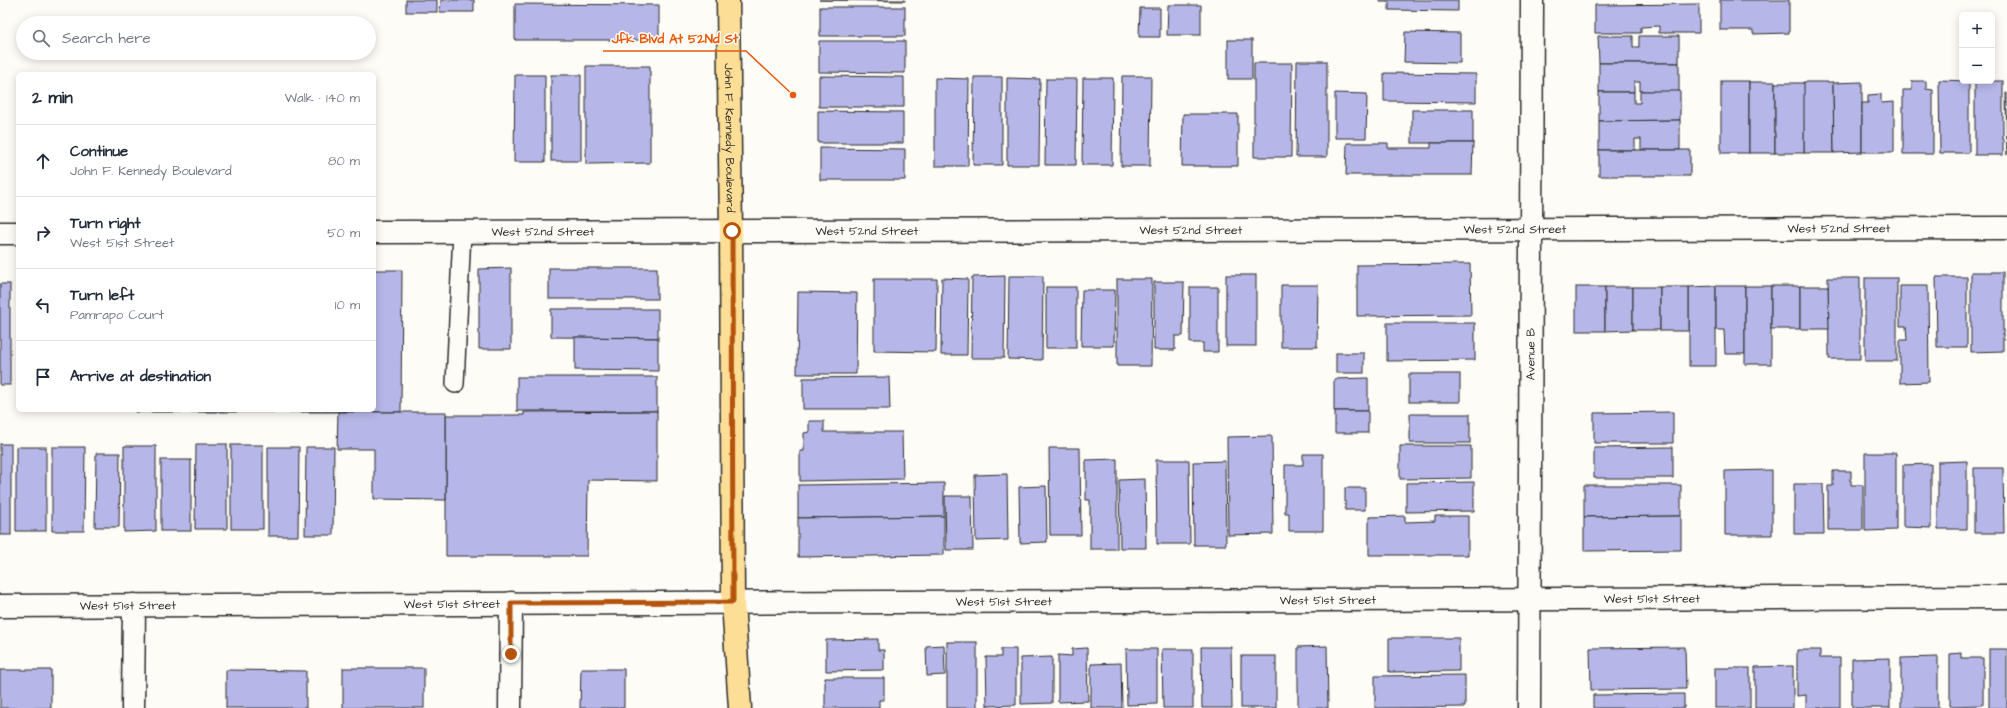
<!DOCTYPE html>
<meta charset="utf-8">
<style>
:root{--surface:#fff;--page:#f6f6f7;--text:#1f2937;--muted:#747a83;--line:#e0e1e3}
body{margin:0;font-family:"Architects Daughter",sans-serif;background:var(--page);color:var(--text)}
.controls{position:absolute;right:12px;top:12px;display:grid;overflow:hidden;border-radius:6px;box-shadow:0 2px 10px #0003}
.controls button{width:36px;height:36px;display:grid;place-items:center;padding:0;border:0;border-bottom:1px solid var(--line);background:var(--surface);color:var(--text);font:20px sans-serif}
.stop{position:absolute;width:12px;height:12px;margin:-9px;border:3px solid #b45309;border-radius:50%;background:#fff}
.stop.end{background:#b45309;border-color:#fff;box-shadow:0 1px 4px #0008}
.list{margin:0;padding:0;list-style:none}
h2{display:flex;justify-content:space-between;align-items:center;height:52px;margin:0;padding:0 16px;font-size:17px}
h2 small{font-size:13px;font-weight:400;color:var(--muted)}
.list li{display:grid;grid-template-columns:26px 1fr auto;gap:12px;align-items:center;box-sizing:border-box;height:72px;padding:0 16px;border-top:1px solid var(--line)}
.list b{display:block;font-size:15px;white-space:nowrap}
.list p{margin:0;font-size:13px;white-space:nowrap;color:var(--muted)}
.list em{font-size:13px;font-style:normal;color:var(--muted)}
.icon{flex:none;width:22px;height:22px;fill:none;stroke:currentColor;stroke-width:2;stroke-linecap:round;stroke-linejoin:round}
.map{position:relative;flex:none;width:2007px;height:708px;overflow:hidden}
.search{position:absolute;background:var(--surface);box-shadow:0 2px 10px #0003;left:16px;top:16px;width:360px;height:44px;display:flex;align-items:center;gap:10px;box-sizing:border-box;padding:0 14px;border-radius:22px;color:var(--muted);font-size:15px}
.panel{position:absolute;background:var(--surface);box-shadow:0 2px 10px #0003;left:16px;top:72px;width:360px;height:340px;border-radius:6px}
.map>svg:first-child{display:block}
.building{fill:#b6b7e8;stroke:#2b2b2b}
.lines{fill:none;stroke-linecap:round;stroke-linejoin:round}
.lane-casing{stroke:#2b2b2b;stroke-width:20}
.street-casing{stroke:#2b2b2b;stroke-width:25}
.primary-casing{stroke:#2b2b2b;stroke-width:25}
.lane{stroke:#fdfcf7;stroke-width:17}
.street{stroke:#fdfcf7;stroke-width:22}
.primary{stroke:#fdde96;stroke-width:22}
.route{stroke:#b45309;stroke-width:5}
.labels{text-anchor:middle;dominant-baseline:central;stroke-width:3;stroke-linejoin:round;paint-order:stroke}
.street-label{font-size:12px;fill:#2b2b2b;stroke:#fdfcf7}
.leader{fill:none;stroke:#e8590c;stroke-width:1.5}
.callout-dot{fill:#e8590c;stroke:#fdfcf7;stroke-width:1.5}
.callout-label{font-size:13px;text-anchor:middle;font-weight:bold;fill:#e8590c;stroke:#fdfcf7;stroke-width:3;stroke-linejoin:round;paint-order:stroke}
</style>
<div class="map">
<svg width="2007" height="708" viewBox="0 0 2007 708">
<rect width="100%" height="100%" fill="#fdfcf7"/>
<filter id="ink" filterUnits="userSpaceOnUse"><feTurbulence type="fractalNoise" baseFrequency=".025" numOctaves="2"/><feDisplacementMap in="SourceGraphic" scale="8" xChannelSelector="R" yChannelSelector="G"/><feConvolveMatrix kernelMatrix="1 2 1 2 8 2 1 2 1" color-interpolation-filters="sRGB"/></filter>
<g filter="url(#ink)">
<g class="building">
<rect x="406" y="0" width="31" height="12"/>
<polygon points="441,0 474,0 474,12 440,12"/>
<polygon points="819,0 905,0 905,1"/>
<polygon points="1380,0 1458,0 1458,11 1389,10 1389,2 1380,2"/>
<polygon points="1720,0 1789,0 1789,33 1753,34 1753,30 1720,30"/>
<polygon points="515,4 659,5 659,40 515,40"/>
<polygon points="1699,4 1699,33 1659,33 1659,26 1641,27 1641,33 1595,33 1595,5"/>
<polygon points="1168,5 1201,5 1201,35 1167,35"/>
<rect x="820" y="7" width="85" height="29"/>
<polygon points="1140,8 1160,8 1160,37 1139,37"/>
<polygon points="1405,32 1460,33 1460,63 1404,62"/>
<polygon points="1598,36 1633,36 1633,47 1639,47 1639,36 1679,36 1679,63 1599,63"/>
<rect x="1228" y="40" width="24" height="39"/>
<polygon points="819,41 905,41 905,73 819,72"/>
<polygon points="1297,61 1327,61 1327,157 1296,157"/>
<polygon points="1254,63 1292,63 1291,157 1254,157"/>
<polygon points="1599,63 1679,63 1679,92 1640,91 1640,82 1634,82 1634,92 1599,92"/>
<polygon points="586,66 650,66 650,163 586,164"/>
<polygon points="1384,73 1476,74 1476,102 1384,101"/>
<polygon points="515,75 545,75 545,162 514,162"/>
<rect x="551" y="75" width="30" height="86"/>
<polygon points="819,76 904,77 904,107 819,107"/>
<polygon points="1122,76 1151,76 1150,166 1121,166"/>
<polygon points="974,77 1002,77 1002,165 973,165"/>
<polygon points="935,78 969,79 968,166 935,166"/>
<polygon points="1007,78 1040,79 1039,165 1007,165"/>
<polygon points="1083,78 1113,78 1112,165 1082,165"/>
<polygon points="1046,79 1077,79 1076,165 1045,165"/>
<polygon points="1939,80 1969,81 1969,153 1940,153"/>
<rect x="1721" y="81" width="28" height="72"/>
<polygon points="1912,81 1926,81 1926,89 1933,90 1933,154 1903,154 1903,90 1912,90"/>
<rect x="1975" y="81" width="28" height="74"/>
<rect x="1749" y="82" width="26" height="71"/>
<polygon points="1803,82 1833,82 1834,153 1804,153"/>
<polygon points="1862,82 1862,152 1834,153 1833,83"/>
<rect x="1775" y="83" width="29" height="70"/>
<polygon points="1640,91 1680,91 1680,120 1599,121 1599,92 1634,92 1634,103 1640,103"/>
<polygon points="1335,93 1367,94 1366,138 1335,138"/>
<polygon points="2006,93 2007,93 2007,155"/>
<polygon points="1881,94 1881,103 1894,102 1894,152 1862,152 1862,103 1868,103 1868,95"/>
<rect x="1412" y="110" width="61" height="33"/>
<polygon points="818,111 903,112 903,143 818,143"/>
<polygon points="1183,114 1238,114 1238,166 1182,166"/>
<polygon points="1680,120 1680,150 1641,150 1641,139 1635,139 1635,150 1599,150 1599,121"/>
<polygon points="1347,143 1388,143 1388,148 1431,148 1431,143 1473,143 1472,175 1346,175"/>
<polygon points="820,148 905,149 905,180 820,180"/>
<rect x="1599" y="150" width="91" height="26"/>
<polygon points="1470,264 1471,315 1357,316 1357,265"/>
<polygon points="511,268 511,349 479,349 479,269"/>
<rect x="549" y="268" width="108" height="31"/>
<polygon points="374,270 402,270 401,412 135,412 135,410 374,410"/>
<polygon points="1971,272 2003,272 2003,351 1971,352"/>
<rect x="1226" y="275" width="30" height="71"/>
<polygon points="1005,276 1004,358 971,358 972,277"/>
<polygon points="1009,276 1043,276 1042,360 1008,359"/>
<polygon points="1936,277 1967,277 1967,347 1937,347"/>
<polygon points="942,278 968,279 967,355 941,355"/>
<polygon points="1828,278 1860,278 1860,359 1829,359"/>
<rect x="1865" y="278" width="32" height="83"/>
<polygon points="874,279 937,279 936,352 874,351"/>
<polygon points="1117,279 1152,279 1151,366 1117,366"/>
<polygon points="1154,282 1184,282 1183,336 1175,336 1175,350 1154,350"/>
<rect x="0" y="284" width="10" height="101"/>
<polygon points="1281,285 1318,285 1317,347 1281,347"/>
<polygon points="1716,286 1716,366 1689,366 1689,287"/>
<polygon points="1716,286 1745,286 1745,354 1725,354 1724,330 1716,330"/>
<rect x="1745" y="286" width="26" height="78"/>
<rect x="1771" y="286" width="29" height="43"/>
<polygon points="1800,286 1828,286 1829,329 1800,329"/>
<polygon points="1900,286 1928,286 1929,382 1900,383 1900,340 1907,340 1906,326 1900,326"/>
<rect x="1046" y="287" width="30" height="61"/>
<polygon points="1190,287 1218,287 1218,352 1203,352 1203,343 1190,343"/>
<rect x="1576" y="287" width="29" height="44"/>
<polygon points="1605,287 1633,287 1633,330 1605,331"/>
<rect x="1633" y="287" width="27" height="43"/>
<rect x="1660" y="287" width="29" height="44"/>
<polygon points="1082,290 1115,290 1114,346 1081,346"/>
<polygon points="798,292 857,293 856,374 797,374"/>
<polygon points="551,309 658,309 658,338 551,337"/>
<polygon points="1387,323 1475,323 1475,360 1387,361"/>
<polygon points="575,337 658,338 658,371 575,370"/>
<rect x="1336" y="353" width="28" height="20"/>
<rect x="1409" y="374" width="51" height="28"/>
<rect x="517" y="377" width="140" height="34"/>
<polygon points="889,377 890,409 803,409 803,378"/>
<polygon points="1368,378 1368,411 1334,411 1334,379"/>
<polygon points="657,411 657,481 588,480 587,556 446,556 446,415 524,415 524,412"/>
<rect x="1335" y="411" width="33" height="22"/>
<polygon points="338,412 446,412 446,500 374,499 374,449 337,449"/>
<polygon points="1673,412 1673,443 1594,443 1594,413"/>
<rect x="1410" y="414" width="60" height="29"/>
<polygon points="809,421 824,421 824,432 902,432 903,479 800,481 800,451 804,451 804,433 809,432"/>
<polygon points="1272,436 1273,534 1228,535 1227,437"/>
<rect x="0" y="444" width="11" height="91"/>
<polygon points="196,444 227,444 227,529 195,529"/>
<rect x="231" y="445" width="32" height="84"/>
<polygon points="124,446 156,446 156,531 124,532"/>
<polygon points="1400,446 1471,446 1471,478 1400,479"/>
<rect x="16" y="447" width="30" height="84"/>
<polygon points="52,447 85,447 84,531 52,531"/>
<polygon points="268,447 299,447 298,536 268,536"/>
<polygon points="306,447 334,447 333,535 305,535"/>
<polygon points="1673,447 1673,478 1594,478 1594,448"/>
<polygon points="1049,448 1080,448 1081,535 1050,535"/>
<polygon points="96,453 120,453 119,527 95,527"/>
<polygon points="1865,453 1896,453 1896,530 1865,531"/>
<polygon points="1303,454 1323,454 1323,531 1289,531 1289,513 1285,513 1285,465 1303,465"/>
<polygon points="1117,459 1117,549 1090,549 1090,500 1086,500 1086,460"/>
<rect x="161" y="460" width="30" height="71"/>
<polygon points="1156,460 1189,460 1190,544 1157,544"/>
<polygon points="1225,461 1226,545 1194,545 1193,462"/>
<polygon points="1967,461 1967,529 1938,529 1938,462"/>
<polygon points="1931,464 1931,528 1903,527 1903,465"/>
<polygon points="1974,468 2003,468 2004,533 1974,533"/>
<polygon points="1772,470 1772,535 1725,535 1725,471"/>
<polygon points="1833,471 1851,471 1851,485 1863,485 1863,530 1828,530 1828,486 1833,486"/>
<polygon points="1007,474 1008,540 976,541 975,475"/>
<polygon points="1145,479 1146,548 1120,548 1119,480"/>
<polygon points="1474,482 1474,511 1406,512 1406,483"/>
<polygon points="944,483 944,516 798,518 798,485"/>
<polygon points="1794,484 1823,484 1824,534 1794,534"/>
<polygon points="1584,485 1681,485 1681,516 1584,517"/>
<polygon points="1046,486 1047,542 1020,543 1019,487"/>
<rect x="1345" y="488" width="20" height="22"/>
<polygon points="945,496 972,496 973,550 946,550"/>
<polygon points="944,516 944,555 798,557 798,518"/>
<polygon points="1405,516 1405,522 1435,521 1435,516 1468,516 1468,555 1369,555 1369,517"/>
<polygon points="1681,516 1681,550 1584,551 1584,517"/>
<polygon points="1389,638 1459,638 1459,671 1389,672"/>
<polygon points="878,639 878,650 884,650 884,670 826,671 826,640"/>
<rect x="947" y="642" width="30" height="66"/>
<polygon points="944,645 945,675 927,676 926,646"/>
<polygon points="1327,646 1328,708 1298,708 1298,647"/>
<polygon points="1201,647 1231,647 1232,708 1202,708"/>
<polygon points="1685,647 1686,689 1591,690 1590,648"/>
<polygon points="1087,648 1088,701 1058,702 1058,655 1072,656 1072,649"/>
<polygon points="1001,649 1016,649 1016,705 987,706 986,657 1001,657"/>
<polygon points="1126,649 1157,649 1157,704 1127,705"/>
<polygon points="1162,649 1193,649 1193,708 1163,708"/>
<rect x="1989" y="649" width="18" height="59"/>
<polygon points="1797,650 1820,650 1820,658 1840,658 1840,708 1806,708 1806,695 1797,696"/>
<polygon points="1961,653 1961,658 1983,658 1983,705 1950,706 1950,654"/>
<rect x="1241" y="656" width="35" height="52"/>
<polygon points="1052,657 1052,703 1021,704 1021,658"/>
<polygon points="1938,657 1938,708 1901,708 1901,658"/>
<polygon points="1890,658 1890,708 1852,708 1852,659"/>
<polygon points="1121,663 1122,708 1091,708 1091,664"/>
<polygon points="1793,666 1793,708 1755,708 1755,667"/>
<rect x="343" y="668" width="81" height="40"/>
<rect x="1715" y="668" width="35" height="40"/>
<polygon points="581,669 624,669 624,708 580,708"/>
<rect x="0" y="670" width="51" height="38"/>
<polygon points="226,670 306,671 306,708 226,708"/>
<polygon points="1465,675 1465,707 1375,708 1375,676"/>
<polygon points="825,678 884,678 884,700 879,700 879,708 825,708"/>
<polygon points="1684,694 1684,708 1593,708 1593,695"/>
</g>
<g class="lines">
<g class="lane-casing">
<polyline id="lane" points="455,384 462,232"/>
</g>
<g class="street-casing">
<g id="street">
<path id="s1" d="M374,232L2007,228"/>
<polyline points="0,233 18,233"/>
<path id="s2" d="M0,606L2007,597"/>
<polyline points="133,708 134,605"/>
<polyline points="510,708 511,603"/>
<path id="s3" d="M1529,708L1532,0"/>
</g>
</g>
<g class="primary-casing">
<g id="primary">
<path id="s4" d="M728,0L731,231L733,602L740,708"/>
</g>
</g>
<use href="#lane" class="lane"/>
<use href="#street" class="street"/>
<use href="#primary" class="primary"/>
</g>
</g>
<g class="lines" filter="url(#ink)">
<polyline class="route" points="511,654 511,603 733,602 732,231"/>
</g>
<g class="labels">
<g class="street-label">
<text stroke="none"><textPath href="#s4" startOffset="138">John F. Kennedy Boulevard</textPath></text>
<text stroke="none"><textPath href="#s1" startOffset="1465">West 52nd Street</textPath></text>
<text stroke="none"><textPath href="#s1" startOffset="817">West 52nd Street</textPath></text>
<text stroke="none"><textPath href="#s1" startOffset="1141">West 52nd Street</textPath></text>
<text stroke="none"><textPath href="#s1" startOffset="493">West 52nd Street</textPath></text>
<text stroke="none"><textPath href="#s1" startOffset="169">West 52nd Street</textPath></text>
<text stroke="none"><textPath href="#s3" startOffset="354">Avenue B</textPath></text>
<text stroke="none"><textPath href="#s2" startOffset="1652">West 51st Street</textPath></text>
<text stroke="none"><textPath href="#s2" startOffset="1328">West 51st Street</textPath></text>
<text stroke="none"><textPath href="#s2" startOffset="1004">West 51st Street</textPath></text>
<text stroke="none"><textPath href="#s2" startOffset="452">West 51st Street</textPath></text>
<text stroke="none"><textPath href="#s2" startOffset="128">West 51st Street</textPath></text>
</g>
</g>
<path class="leader" d="M793 95L746 51H603"/>
<circle class="callout-dot" cx="793" cy="95" r="4"/>
<g class="callout-label">
<text x="675" y="43">Jfk Blvd At 52Nd St</text>
</g>
</svg>
<div class="controls">
<button>+</button>
<button>−</button>
</div>
<div class="stop" style="left:732px;top:231px"></div>
<div class="stop end" style="left:511px;top:654px"></div>
<div class="search"><svg class="icon" aria-label="search" viewBox="0 0 24 24"><circle cx="10" cy="10" r="6"/><path d="M15 15l6 6"/></svg>Search here</div>
<section class="panel">
<h2>2 min<small>Walk · 140 m</small></h2>
<ul class="list">
<li><svg class="icon" aria-label="ahead" viewBox="0 0 24 24"><path d="M12 20V5M6 11l6-6 6 6"/></svg><div><b>Continue</b><p>John F. Kennedy Boulevard</p></div><em>80 m</em></li>
<li><svg class="icon" aria-label="right" viewBox="0 0 24 24"><path d="M7 20v-9h11M14 6l5 5-5 5"/></svg><div><b>Turn right</b><p>West 51st Street</p></div><em>50 m</em></li>
<li><svg class="icon" aria-label="left" viewBox="0 0 24 24"><path d="M17 20v-9H6M10 6l-5 5 5 5"/></svg><div><b>Turn left</b><p>Pamrapo Court</p></div><em>10 m</em></li>
<li><svg class="icon" aria-label="arrive" viewBox="0 0 24 24"><path d="M6 21V4h12l-3 4 3 4H6"/></svg><div><b>Arrive at destination</b></div></li>
</ul>
</section>
</div>
